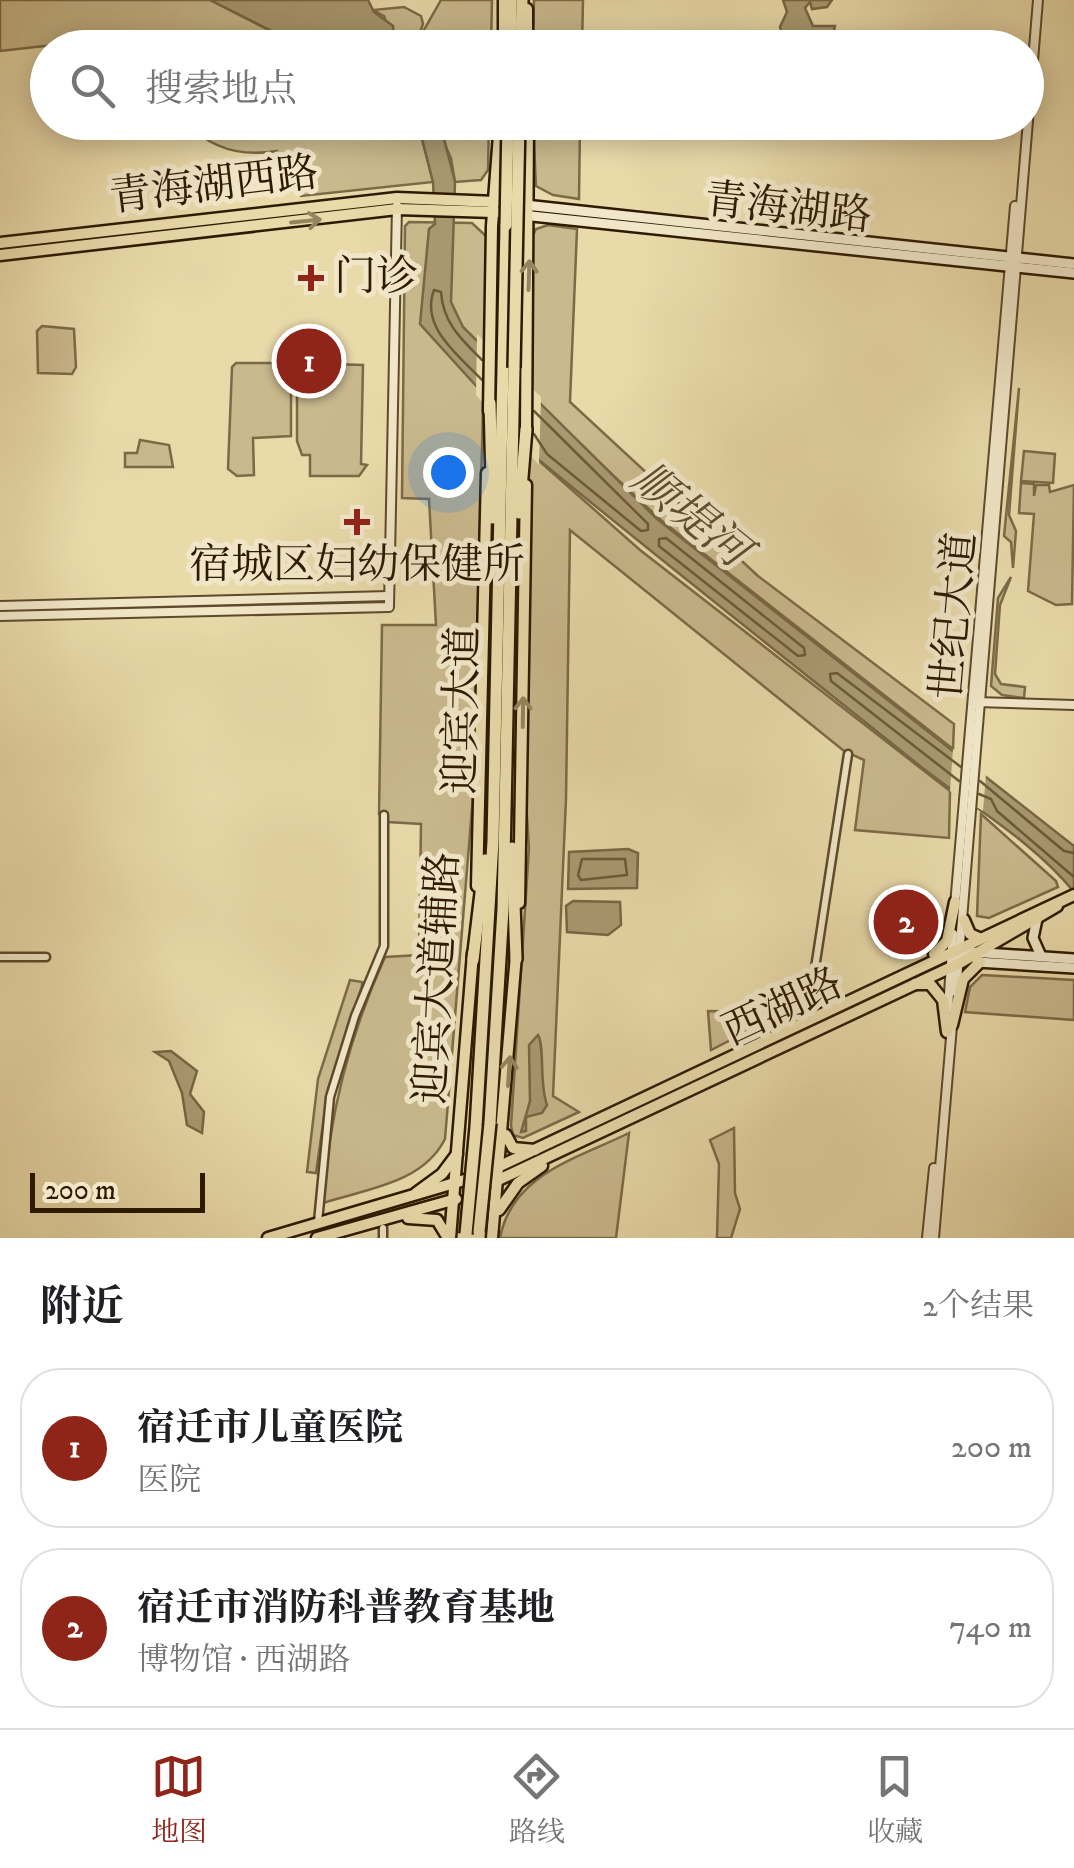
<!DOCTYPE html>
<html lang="zh">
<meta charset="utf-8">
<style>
:root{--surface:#fff;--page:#f6f6f6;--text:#202124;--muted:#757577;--line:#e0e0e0;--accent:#8f2418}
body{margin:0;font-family:"IM FELL DW Pica","Noto Serif SC",serif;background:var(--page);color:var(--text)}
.scale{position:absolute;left:30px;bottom:25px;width:175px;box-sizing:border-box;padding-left:10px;border:5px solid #2e1a01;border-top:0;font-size:28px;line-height:35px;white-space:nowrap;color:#2e1a01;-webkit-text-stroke:8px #f1e7c8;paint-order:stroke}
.you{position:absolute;left:448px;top:472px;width:35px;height:35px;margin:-25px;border:8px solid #fff;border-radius:50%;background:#1a73e8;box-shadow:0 0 0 15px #1a73e833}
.badge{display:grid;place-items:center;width:65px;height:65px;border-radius:50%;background:var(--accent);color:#fff;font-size:32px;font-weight:700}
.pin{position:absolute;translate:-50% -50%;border:5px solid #fff;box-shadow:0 2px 10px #0006}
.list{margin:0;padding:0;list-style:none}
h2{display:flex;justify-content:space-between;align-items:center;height:130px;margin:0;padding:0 40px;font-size:42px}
h2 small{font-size:32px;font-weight:400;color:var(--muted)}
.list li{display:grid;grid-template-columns:65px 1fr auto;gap:30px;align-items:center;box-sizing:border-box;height:160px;margin:0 20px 20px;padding:0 20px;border:2px solid var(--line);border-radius:40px}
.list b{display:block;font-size:38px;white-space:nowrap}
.list p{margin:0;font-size:32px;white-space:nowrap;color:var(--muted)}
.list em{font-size:32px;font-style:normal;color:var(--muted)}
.icon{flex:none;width:55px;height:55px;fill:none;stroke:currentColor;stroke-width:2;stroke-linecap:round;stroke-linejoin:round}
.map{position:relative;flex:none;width:1074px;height:1238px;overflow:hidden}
.search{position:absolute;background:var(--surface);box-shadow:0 5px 25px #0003;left:30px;right:30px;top:30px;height:110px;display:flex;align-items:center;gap:25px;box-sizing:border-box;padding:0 35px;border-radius:55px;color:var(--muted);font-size:38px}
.sheet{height:490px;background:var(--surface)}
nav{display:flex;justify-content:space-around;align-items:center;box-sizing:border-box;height:140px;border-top:2px solid var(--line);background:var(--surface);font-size:28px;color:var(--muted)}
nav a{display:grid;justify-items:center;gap:5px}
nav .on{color:var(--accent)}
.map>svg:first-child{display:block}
.green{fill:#c9b98d;stroke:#7c6a47;stroke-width:2.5}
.water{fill:#a99971;stroke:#786644;stroke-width:2.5}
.pier{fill:#e9daaa}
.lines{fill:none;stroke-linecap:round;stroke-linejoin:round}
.shore{stroke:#6c5a39;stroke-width:2.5}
.minor-casing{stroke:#5d4a2b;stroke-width:11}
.tertiary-casing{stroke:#5d4a2b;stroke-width:12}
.secondary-casing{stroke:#2e1a01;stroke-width:14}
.primary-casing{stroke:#2e1a01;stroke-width:15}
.trunk-casing{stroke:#2e1a01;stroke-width:16}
.minor{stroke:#f1e7c8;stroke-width:6}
.tertiary{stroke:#f1e7c8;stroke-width:8}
.secondary{stroke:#f1e7c8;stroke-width:9}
.primary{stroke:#e9daaa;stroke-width:10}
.trunk{stroke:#e9daaa;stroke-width:11}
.trunk-bridge-casing{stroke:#2e1a01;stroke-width:16;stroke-linecap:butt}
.trunk-bridge{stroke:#e9daaa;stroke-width:11}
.oneway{stroke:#95845e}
.poi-dot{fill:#8f2418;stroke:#f1e7c8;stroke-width:4}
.labels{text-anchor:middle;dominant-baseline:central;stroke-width:10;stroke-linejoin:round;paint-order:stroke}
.street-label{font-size:42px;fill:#2e1a01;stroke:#f1e7c8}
.poi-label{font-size:42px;fill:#2e1a01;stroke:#f1e7c8;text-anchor:start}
.water-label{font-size:45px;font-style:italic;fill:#5f4d2e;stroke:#f1e7c8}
</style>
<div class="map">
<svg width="1074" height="1238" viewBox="0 0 1074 1238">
<rect width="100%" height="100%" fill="#e9daaa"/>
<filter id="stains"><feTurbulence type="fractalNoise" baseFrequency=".002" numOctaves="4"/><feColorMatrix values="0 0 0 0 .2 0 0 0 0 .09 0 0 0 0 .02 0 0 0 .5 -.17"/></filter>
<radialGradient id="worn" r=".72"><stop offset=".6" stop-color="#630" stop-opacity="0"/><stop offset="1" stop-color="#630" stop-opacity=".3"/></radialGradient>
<g class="green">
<polygon points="0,0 210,0 303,47 53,45 0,51"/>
<polygon points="441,0 492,0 491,47 394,47 384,16 373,10 404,7 421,16 423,24 416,44"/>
<polygon points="534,0 583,0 582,47 533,47"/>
<path d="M187,123H418L433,182L301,196L277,151C241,157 211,149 187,123Z"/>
<polygon points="435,123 489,123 488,170 481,180 455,182 451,158"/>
<polygon points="533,123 580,123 579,199 553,195 536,186"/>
<path d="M409,222L472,223L487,237L474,784L445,1139C423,1183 367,1189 323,1203C329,1115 349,1037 385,957L419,955L421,824L388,822L387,816L379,814L382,625H436L429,499L402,498L405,226Z"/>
<polygon points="548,225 577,229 570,402 758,576 954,724 953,749 662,521 527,395 531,239 536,229"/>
<polygon points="42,326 74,329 76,367 72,374 38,373 37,331"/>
<polygon points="236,363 291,363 291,436 253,438 254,475 237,476 228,469 232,367"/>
<polygon points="297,363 363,365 361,464 367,465 359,476 310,476 310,455 302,455 297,441"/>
<polygon points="1019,388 1009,515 1016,531 1013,568 1011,542 1004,536"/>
<polygon points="140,440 169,445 173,467 125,467 125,453 137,453"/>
<polygon points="1024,451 1055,454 1053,483 1021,481"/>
<polygon points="529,452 640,550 950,791 949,838 855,830 864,760 844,751 570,530 566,799 553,1096 579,1112 523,1138 513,1135 511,1126 529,848 521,722"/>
<polygon points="1021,483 1034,484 1034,496 1036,485 1049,485 1050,492 1074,485 1072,604 1056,605 1028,591 1034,514 1019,513"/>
<polygon points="1011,577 1000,605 995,674 1001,684 1025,687 1024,698 1002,695 991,686 998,598"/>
<polygon points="981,814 1056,881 1058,887 989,918 977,916"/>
<polygon points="982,975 1074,980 1074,1020 965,1012 970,987"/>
<polygon points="350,980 362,982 362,986 328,1089 316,1173 307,1172 318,1079"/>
<polygon points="708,1011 753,1012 752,1029 711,1050"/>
<polygon points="734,1128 735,1193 740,1209 731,1238 717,1238 719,1164 710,1140"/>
<path d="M629,1133L616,1238H500C512,1174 576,1159 629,1133Z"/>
</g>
<g class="water">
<polygon points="210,0 368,0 374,12 393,26 394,47 303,47"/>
<polygon points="783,0 832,0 827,7 812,9 810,2 805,8 813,26 835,26 833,35 816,34 804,41 804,47 785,47 780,27 787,12"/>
<path d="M418,123L441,127L455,182L451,302L463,327L657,519L1074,846V892C1031,839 967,804 915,762C789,661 663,562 539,460L527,442L420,324L429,229L435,224L433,182Z"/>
<polygon points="628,849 638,853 637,888 568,889 569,852"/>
<polygon points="573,901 620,902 621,925 608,935 567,932 566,906"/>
<path d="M538,1035C545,1047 539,1084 547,1105L542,1113L526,1117V1131L521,1132L530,1101L529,1045Z"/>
<polygon points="171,1051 197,1071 190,1094 204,1112 202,1133 187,1125 182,1093 169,1061 155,1052"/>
</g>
<g class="pier">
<polygon points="477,334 541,397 539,465 476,395"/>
<polygon points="953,749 986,774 983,811 950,791"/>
</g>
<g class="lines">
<g class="shore">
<path d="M482,380C458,355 420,327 434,290L441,292C443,323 461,339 482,360"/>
<polyline points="534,411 648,524 648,530 641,531 547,454 534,434"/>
<polygon points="666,538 804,648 805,655 798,656 659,546 659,539"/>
<polyline points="959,781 831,681 830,674 837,673 961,767"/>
<polyline points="980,781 1064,851 1074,853"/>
<polyline points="979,794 991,799 997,811 1074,877"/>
<polygon points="582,859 625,859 627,875 581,880 578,875"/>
</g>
<g class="minor-casing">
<g id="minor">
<polyline points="0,957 46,957"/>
<polyline points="807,1020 848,754"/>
<polyline points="318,1222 330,1097 355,1016 384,946 384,815"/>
<polyline points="383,1228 383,1238"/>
</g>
</g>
<g class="tertiary-casing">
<g id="tertiary">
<polyline points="0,606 389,596"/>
<polyline points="0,616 389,607 397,206"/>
<polyline points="976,702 1074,705"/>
<polyline points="955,905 1015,206"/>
<polyline points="956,992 1038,0"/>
<polyline points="948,1009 953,934"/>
<polyline points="927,1238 934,1168"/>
<polyline points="934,1238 952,1026"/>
</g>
</g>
<g class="secondary-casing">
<g id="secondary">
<polyline points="525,205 1074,264"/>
<polyline points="494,212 1074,273"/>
<polyline points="1037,919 1033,938 1041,956"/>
<polyline points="957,951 1074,959"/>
<polyline points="977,962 1074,968"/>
</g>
</g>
<g class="primary-casing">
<g id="primary">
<polyline points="504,48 504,0"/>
<polyline points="527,48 527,9"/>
<polyline points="0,243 397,198 496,202"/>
<polyline points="0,255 397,209 494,212"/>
<polyline points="489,411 492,226 500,122"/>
<polyline points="526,433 528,122"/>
<polyline points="477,886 487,473"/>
<polyline points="519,903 526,485"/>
<polyline points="964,920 970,934 979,938"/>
<polyline points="934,954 947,941 955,902"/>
<polyline points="915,984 930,984 943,1000 947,1032"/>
<polyline points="952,1025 963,979 980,962"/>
<polyline points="506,1135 513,1148 535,1150"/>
<polyline points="498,1167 1074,895"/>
<polyline points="494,1182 960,963 1057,906"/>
<polyline points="416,1193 442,1174 457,1154"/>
<polyline points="499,1210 518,1183 542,1166"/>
<polyline points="408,1218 437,1220 448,1238"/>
<polyline points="268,1238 478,1176"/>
<polyline points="317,1238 456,1199"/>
<polyline points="450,1238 473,953"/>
<polyline points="492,1238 516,955"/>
</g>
</g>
<g class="trunk-casing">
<g id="trunk">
<polyline points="510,48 511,0"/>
<polyline points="521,48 522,0"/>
<polyline points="490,403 493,518"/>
<polyline points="519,513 526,429"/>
<polyline points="512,848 516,959"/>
<polyline points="473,960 485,860"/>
<polyline points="490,1123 503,909 514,368"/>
<polyline points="476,1127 493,841 506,225"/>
</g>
</g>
<use href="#minor" class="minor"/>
<use href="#tertiary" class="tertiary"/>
<use href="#secondary" class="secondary"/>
<use href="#primary" class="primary"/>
<use href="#trunk" class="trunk"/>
<g class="trunk-bridge-casing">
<g id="trunk-bridge">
<polyline points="506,225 508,122"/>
<polyline points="514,368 519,122"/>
<polyline points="479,1232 490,1123"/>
<polyline points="466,1234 476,1127"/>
</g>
</g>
<use href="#trunk-bridge" class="trunk-bridge"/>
</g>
<defs><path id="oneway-shaft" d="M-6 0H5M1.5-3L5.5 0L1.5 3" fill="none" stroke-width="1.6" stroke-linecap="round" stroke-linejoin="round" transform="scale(2.5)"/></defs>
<g class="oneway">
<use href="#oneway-shaft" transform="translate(306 221) rotate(-6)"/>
<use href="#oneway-shaft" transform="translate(529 275) rotate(-88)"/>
<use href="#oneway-shaft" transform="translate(523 712) rotate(-89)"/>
<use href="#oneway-shaft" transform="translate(509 1071) rotate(-86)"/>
</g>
<g class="poi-dot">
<path d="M306 263h10v10h10v10h-10v10h-10v-10h-10v-10h10z"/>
<path d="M352 507h10v10h10v10h-10v10h-10v-10h-10v-10h10z"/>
</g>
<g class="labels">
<g class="street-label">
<text transform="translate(214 186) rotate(-7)">青海湖西路</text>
<text transform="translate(788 209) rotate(6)">青海湖路</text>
<text transform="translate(955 616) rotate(-85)">世纪大道</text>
<text transform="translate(463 710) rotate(-89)">迎宾大道</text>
<text transform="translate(438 978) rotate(-87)">迎宾大道辅路</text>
<text transform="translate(783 1008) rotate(-25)">西湖路</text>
</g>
<g class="poi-label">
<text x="334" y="278">门诊</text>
<text x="357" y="566" text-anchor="middle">宿城区妇幼保健所</text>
</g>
<g class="water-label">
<text transform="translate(690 516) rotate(39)">顺堤河</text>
</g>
</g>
<rect width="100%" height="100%" filter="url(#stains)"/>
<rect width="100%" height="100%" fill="url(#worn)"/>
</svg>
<div class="scale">200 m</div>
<div class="you"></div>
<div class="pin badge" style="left:309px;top:361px">1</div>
<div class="pin badge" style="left:906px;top:922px">2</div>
<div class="search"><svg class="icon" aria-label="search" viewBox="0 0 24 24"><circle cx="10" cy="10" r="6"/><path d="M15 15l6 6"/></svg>搜索地点</div>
</div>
<section class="sheet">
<h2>附近<small>2个结果</small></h2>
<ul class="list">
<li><span class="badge">1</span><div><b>宿迁市儿童医院</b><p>医院</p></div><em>200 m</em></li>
<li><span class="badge">2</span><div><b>宿迁市消防科普教育基地</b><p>博物馆 · 西湖路</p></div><em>740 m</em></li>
</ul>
</section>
<nav>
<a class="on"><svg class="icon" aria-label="map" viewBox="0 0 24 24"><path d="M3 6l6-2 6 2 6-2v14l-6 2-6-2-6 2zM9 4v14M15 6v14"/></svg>地图</a>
<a><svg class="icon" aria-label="directions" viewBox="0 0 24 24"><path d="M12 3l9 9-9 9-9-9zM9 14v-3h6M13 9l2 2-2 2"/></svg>路线</a>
<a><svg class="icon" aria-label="saved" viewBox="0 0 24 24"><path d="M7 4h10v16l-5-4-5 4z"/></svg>收藏</a>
</nav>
